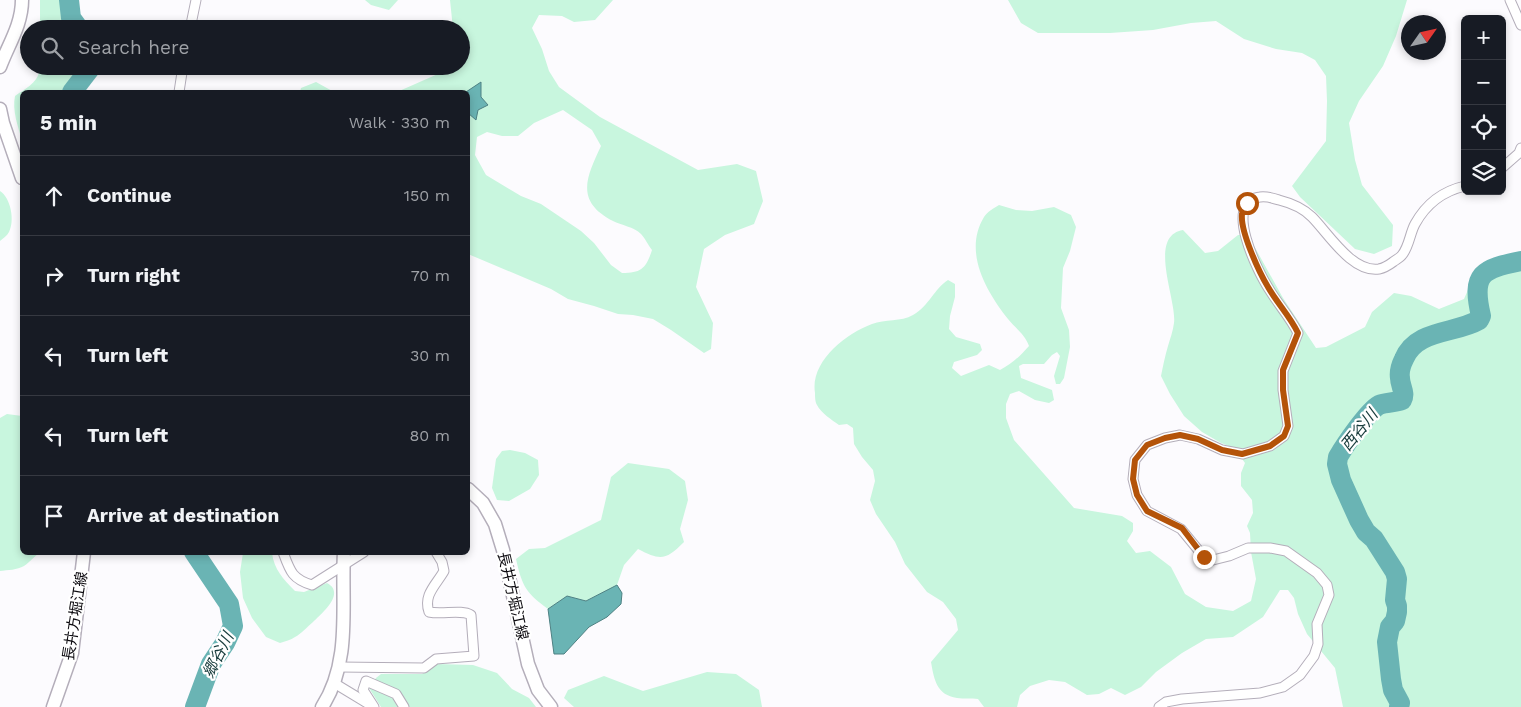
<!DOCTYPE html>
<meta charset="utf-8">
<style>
:root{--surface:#171b24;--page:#20242c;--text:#f1f3f6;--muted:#9ea1a6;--line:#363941}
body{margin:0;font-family:"Work Sans","Noto Sans JP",sans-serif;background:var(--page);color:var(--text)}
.controls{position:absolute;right:15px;top:15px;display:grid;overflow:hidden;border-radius:8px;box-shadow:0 2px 8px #0003}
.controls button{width:45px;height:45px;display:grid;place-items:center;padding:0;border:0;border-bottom:1px solid var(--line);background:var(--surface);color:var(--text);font:25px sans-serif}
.compass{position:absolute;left:1401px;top:15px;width:45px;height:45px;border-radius:50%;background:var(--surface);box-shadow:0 2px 8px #0003;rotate:56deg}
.stop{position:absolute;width:15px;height:15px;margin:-11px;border:4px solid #b45309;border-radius:50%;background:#fff}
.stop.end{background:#b45309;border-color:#fff;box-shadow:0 1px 5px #0008}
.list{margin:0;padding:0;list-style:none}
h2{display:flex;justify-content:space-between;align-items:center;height:65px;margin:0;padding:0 20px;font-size:21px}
h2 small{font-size:16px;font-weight:400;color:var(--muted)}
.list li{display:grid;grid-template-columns:32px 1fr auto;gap:15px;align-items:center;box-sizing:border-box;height:80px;padding:0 20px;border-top:1px solid var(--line)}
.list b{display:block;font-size:19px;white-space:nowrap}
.list em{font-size:16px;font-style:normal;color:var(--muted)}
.icon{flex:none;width:28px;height:28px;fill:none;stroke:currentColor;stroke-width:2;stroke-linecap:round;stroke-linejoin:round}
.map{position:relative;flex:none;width:1521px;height:707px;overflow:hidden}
.search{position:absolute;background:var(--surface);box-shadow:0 2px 8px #0003;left:20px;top:20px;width:450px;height:55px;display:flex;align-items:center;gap:12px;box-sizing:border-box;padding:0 18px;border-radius:28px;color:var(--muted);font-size:19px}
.panel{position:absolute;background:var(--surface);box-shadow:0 2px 8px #0003;left:20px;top:90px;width:450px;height:465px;border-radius:8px}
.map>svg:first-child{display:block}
.green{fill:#c8f6de;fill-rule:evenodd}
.water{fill:#6ab4b4;stroke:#4e8183}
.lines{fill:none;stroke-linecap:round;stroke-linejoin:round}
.river{stroke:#6ab4b4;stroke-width:20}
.street-casing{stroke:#b4aeba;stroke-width:11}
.secondary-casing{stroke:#b4aeba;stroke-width:15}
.street{stroke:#fff;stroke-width:9}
.secondary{stroke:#fff;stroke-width:12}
.route{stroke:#b45309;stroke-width:6}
.labels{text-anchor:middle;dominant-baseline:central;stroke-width:4.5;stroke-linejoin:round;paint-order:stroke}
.street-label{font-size:15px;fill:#0d0b10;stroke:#fff}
.water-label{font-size:16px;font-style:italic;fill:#183c3c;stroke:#fff}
</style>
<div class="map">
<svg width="1521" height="707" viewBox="0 0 1521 707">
<rect width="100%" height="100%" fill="#fcfbfe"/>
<g class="green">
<polygon points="40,0 67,0 69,19 76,29 37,29 40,21"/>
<polygon points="365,0 398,0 389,10 371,5"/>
<path d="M450,0H613L595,20L574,22L562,16L539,15L532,28L542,49L549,71L559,87L600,117L698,170L737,164L756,171L763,201L754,224L725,235L704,249L696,287L713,323L711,349L704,353L671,330L653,319L633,315L618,314L594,306L568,299L551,289L468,254V92H397L456,66H461V29H453ZM563,110L592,130L601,146C586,178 575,201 613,221C621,225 634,227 641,234C645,238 648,245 652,250C646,268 642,273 622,273L611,265L594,243L581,231L541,204L521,196L486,175L475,155L477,137L487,132L502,136H518L534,123Z"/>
<polygon points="1008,0 1407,0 1396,36 1383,66 1359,101 1349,123 1355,160 1362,185 1393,225 1392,246 1374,254 1355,249 1300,197 1292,186 1326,141 1327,101 1326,76 1315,60 1302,53 1276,49 1244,39 1216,21 1191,23 1153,30 1110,33 1038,33 1021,23"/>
<path d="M40,66H89L69,92H22V140C18,127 12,110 15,96C26,88 40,82 40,66Z"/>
<polygon points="316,82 334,92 300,92 301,88"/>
<path d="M0,191C11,198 15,221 9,232C7,236 3,238 0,241Z"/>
<path d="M999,205L1016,210L1032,211L1054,207L1071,215L1076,227L1070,251L1063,268L1061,308L1069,330L1070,347L1064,378L1060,384H1056L1054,376L1060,356L1057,352L1052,355L1044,364H1023L1019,366L1021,378L1052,390L1054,400L1049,403L1035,400L1019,391L1010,394L1006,404V418L1014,440L1074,508L1122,516L1133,523V531L1127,541L1136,553L1150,551L1171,567L1185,594L1206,607L1233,611L1251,601L1256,579L1251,552L1250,533L1247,526L1253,513L1252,500L1241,486V473L1245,463L1234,448L1221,443L1202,432L1184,416L1170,394L1161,376C1163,366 1165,356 1168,346C1170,339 1173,331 1174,323C1177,300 1147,236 1183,230L1205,253L1218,251L1238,235H1248L1283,298L1316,348L1326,347L1365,327L1372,312L1394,293L1411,296L1439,309L1464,299L1474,276L1505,258L1521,255V707H1343L1335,668L1307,634L1298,614L1294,598L1288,590H1280L1263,617L1233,637L1206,639L1182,653L1156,672L1141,687L1125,695L1111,688L1099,694L1087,695L1065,682L1049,680L1030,686L1020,695L1017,707H984L978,699C971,698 964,699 957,698C937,695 934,680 931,662L958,630L956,619L943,602L927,592L905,564L895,542L876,514L870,500L875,481L873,470L862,457L854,444L853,428L847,424L839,425C832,420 821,413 817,405C815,402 815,396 815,393C810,362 845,334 872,324C885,319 901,322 913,315C929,306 934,289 948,280L955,284V297L950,316L949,329L956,337L980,344L982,350L977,355L954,362L952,368L961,376L989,365L1000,370C1012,364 1020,356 1029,346C1025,334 1015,328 1008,319C986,291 963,252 984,217C987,212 994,208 999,205Z"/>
<path d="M7,414L22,416V552L40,553C34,556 30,562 24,566C17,570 8,570 0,571V418Z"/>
<polygon points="510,450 525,453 538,460 539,475 530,489 509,501 497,500 492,488 496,459 502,451"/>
<path d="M628,463L669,469L685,481L688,500L680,529L684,542C666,560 661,561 638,549L624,565L617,585L586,601L567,596L548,609C526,593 522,586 516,559L529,549L545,548L601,520L611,477Z"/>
<path d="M243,553H272C274,569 283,579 295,591L304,592L327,583C346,593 322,613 313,622C307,627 301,634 295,637C291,640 285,641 280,643L266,637L252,618L243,598L240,572Z"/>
<polygon points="437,664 473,665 497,673 512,689 529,698 536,707 381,707 369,688 376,678 381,674 422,674"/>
<polygon points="707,672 736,674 759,690 762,707 574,707 564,698 568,690 604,676 643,691"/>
</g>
<g class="water">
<polygon points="481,82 481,97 488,105 478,110 476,120 468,113 468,92 466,92"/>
<polygon points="617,585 622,593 621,604 607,617 589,627 564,654 554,654 548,609 567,596 586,601"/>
</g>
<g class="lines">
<g class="river">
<polyline points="69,0 71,18 79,29"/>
<polyline points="72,92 92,66"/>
<polyline points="194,552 229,604 233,626 225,643 211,664 195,707"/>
<path d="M1399,707L1400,703L1393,690L1391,679L1387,642L1390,627L1395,621L1397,612V606L1395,600L1397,579L1395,572L1374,539L1366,532L1359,520L1341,480L1337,464L1338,457C1345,445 1368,411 1379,405C1386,402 1395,403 1402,400C1406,393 1400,386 1400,378C1399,372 1401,365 1404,359C1416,329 1455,334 1479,320L1481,316C1471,273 1482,269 1521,261"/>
</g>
<g class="street-casing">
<g id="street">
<polyline points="1510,0 1521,25"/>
<polyline points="190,29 196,0"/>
<polyline points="179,92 183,66"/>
<polyline points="1502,168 1519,153 1521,148"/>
<path d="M283,552C290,571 292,579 312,585L364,552"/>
<path d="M339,667L424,668L436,659L474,656L471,615C461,609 443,615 429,612C423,595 436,585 444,571L442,562L436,552"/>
<polyline points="334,683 372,706"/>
<polyline points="374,707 363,690 366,681 396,694 404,707"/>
<path d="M1159,707L1166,702L1182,699L1260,693L1283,687L1300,675L1314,656L1318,644L1317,624L1329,595L1327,585L1317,573L1286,551L1270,548H1248L1229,556L1213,560L1204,557L1181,529L1147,511L1137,495L1133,479L1135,460L1147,445L1165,438L1180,435L1198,439L1222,450L1243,454L1270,446L1284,436L1288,426L1283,390V371L1298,333C1290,317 1278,304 1269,289C1258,272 1222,201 1260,197C1266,196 1273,198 1279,200C1291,203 1303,208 1312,217C1328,233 1352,273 1379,269C1384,268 1389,265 1393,262C1395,260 1400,258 1402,255C1409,247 1410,233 1415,224C1426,204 1443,191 1465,186"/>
</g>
</g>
<g class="secondary-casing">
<g id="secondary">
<path d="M0,67C8,45 22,25 22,0"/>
<polyline points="0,109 3,123 22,178"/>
<polyline points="468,489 483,503 495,524 503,550 528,664 538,690 551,707"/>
<polyline points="53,707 72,653 84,552"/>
<path d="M322,707C352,661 341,604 344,552"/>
</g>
</g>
<use href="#street" class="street"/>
<use href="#secondary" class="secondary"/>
</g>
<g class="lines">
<path class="route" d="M1204,557L1182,528L1147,511L1137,495L1133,479L1135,460L1147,445L1165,438L1180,435L1198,439L1222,450L1242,454L1270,446L1284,436L1288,426L1283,390V370L1298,333C1290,316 1277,303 1268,287C1259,272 1240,231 1242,214C1243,211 1245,207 1247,203"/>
</g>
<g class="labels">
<g class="street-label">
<text transform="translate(513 596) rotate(77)">長井方堀江線</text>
<text transform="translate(75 616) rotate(-81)">長井方堀江線</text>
</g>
<g class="water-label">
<text transform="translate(1359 430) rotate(-51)">西谷川</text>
<text transform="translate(218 655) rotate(-63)">郷谷川</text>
</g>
</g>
</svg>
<div class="controls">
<button>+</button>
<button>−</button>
<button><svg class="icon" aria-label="locate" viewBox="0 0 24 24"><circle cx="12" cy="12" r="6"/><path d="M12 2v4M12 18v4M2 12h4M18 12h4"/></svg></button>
<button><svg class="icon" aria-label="layers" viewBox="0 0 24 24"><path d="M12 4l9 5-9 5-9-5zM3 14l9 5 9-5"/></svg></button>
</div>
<svg class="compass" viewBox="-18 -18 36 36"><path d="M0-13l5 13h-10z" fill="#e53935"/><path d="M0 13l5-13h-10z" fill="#9ea1a6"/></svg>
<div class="stop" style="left:1247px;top:203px"></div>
<div class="stop end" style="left:1204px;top:557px"></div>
<div class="search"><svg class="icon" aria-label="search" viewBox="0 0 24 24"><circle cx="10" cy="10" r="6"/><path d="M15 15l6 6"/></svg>Search here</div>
<section class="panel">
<h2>5 min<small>Walk · 330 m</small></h2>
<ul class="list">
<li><svg class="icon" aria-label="ahead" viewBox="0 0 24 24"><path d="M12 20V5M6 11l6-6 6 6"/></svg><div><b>Continue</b></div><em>150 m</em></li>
<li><svg class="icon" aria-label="right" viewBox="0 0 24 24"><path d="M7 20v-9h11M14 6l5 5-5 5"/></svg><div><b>Turn right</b></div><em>70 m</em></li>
<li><svg class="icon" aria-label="left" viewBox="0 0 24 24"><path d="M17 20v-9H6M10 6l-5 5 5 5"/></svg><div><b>Turn left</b></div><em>30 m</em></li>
<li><svg class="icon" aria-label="left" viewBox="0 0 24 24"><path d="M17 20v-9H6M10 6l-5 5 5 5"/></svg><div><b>Turn left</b></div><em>80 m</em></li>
<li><svg class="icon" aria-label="arrive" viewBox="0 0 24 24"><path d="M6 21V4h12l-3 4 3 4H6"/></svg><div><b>Arrive at destination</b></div></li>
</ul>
</section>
</div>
